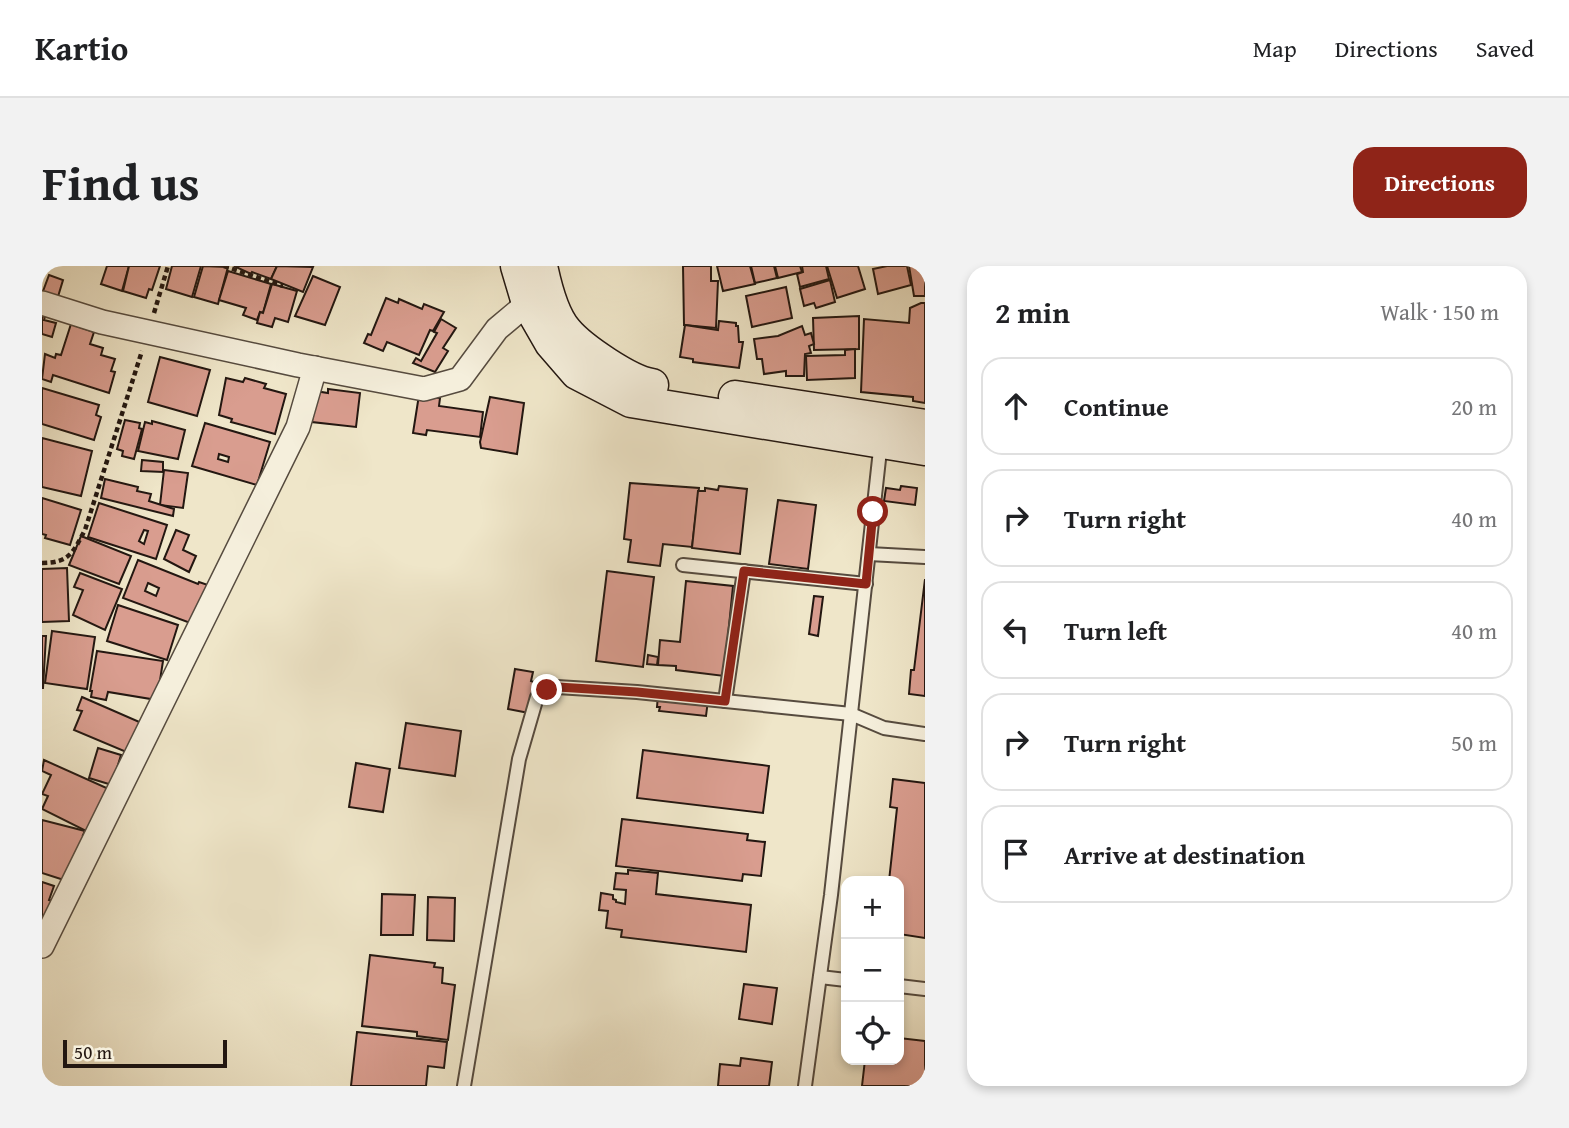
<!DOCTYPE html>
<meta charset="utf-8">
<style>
:root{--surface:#fff;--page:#f2f2f2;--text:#202124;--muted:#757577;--line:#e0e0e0;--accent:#8f2418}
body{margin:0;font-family:"Gentium Book Plus",serif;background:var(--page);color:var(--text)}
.controls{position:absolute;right:21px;bottom:21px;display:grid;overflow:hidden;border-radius:14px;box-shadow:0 4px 10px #0003}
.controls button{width:63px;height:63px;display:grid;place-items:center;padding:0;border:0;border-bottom:2px solid var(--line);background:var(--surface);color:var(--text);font:35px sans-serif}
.scale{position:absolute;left:21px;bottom:18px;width:164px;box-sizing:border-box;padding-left:7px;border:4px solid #231711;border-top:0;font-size:19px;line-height:24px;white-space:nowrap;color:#231711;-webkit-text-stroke:5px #f5efdc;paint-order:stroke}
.stop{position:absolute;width:21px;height:21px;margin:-16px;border:5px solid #8f2418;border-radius:50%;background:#fff}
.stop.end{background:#8f2418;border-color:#fff;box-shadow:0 2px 7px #0008}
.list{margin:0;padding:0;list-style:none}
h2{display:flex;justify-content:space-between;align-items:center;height:91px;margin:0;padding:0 28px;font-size:30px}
h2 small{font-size:23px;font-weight:400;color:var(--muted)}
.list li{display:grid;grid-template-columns:46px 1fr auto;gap:21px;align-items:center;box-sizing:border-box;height:98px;margin:0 14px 14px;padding:0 14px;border:2px solid var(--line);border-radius:21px}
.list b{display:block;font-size:26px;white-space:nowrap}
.list em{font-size:23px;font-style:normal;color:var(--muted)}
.icon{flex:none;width:38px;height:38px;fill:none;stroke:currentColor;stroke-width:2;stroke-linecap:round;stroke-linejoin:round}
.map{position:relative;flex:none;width:883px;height:820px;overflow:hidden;border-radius:21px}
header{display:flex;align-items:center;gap:42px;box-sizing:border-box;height:98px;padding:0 35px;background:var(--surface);border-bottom:2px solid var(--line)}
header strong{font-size:33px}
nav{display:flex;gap:38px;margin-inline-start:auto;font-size:24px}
.intro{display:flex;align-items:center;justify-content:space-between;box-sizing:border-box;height:168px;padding:0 42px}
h1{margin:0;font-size:49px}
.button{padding:18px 32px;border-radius:21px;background:var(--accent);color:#fff;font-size:24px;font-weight:700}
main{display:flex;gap:42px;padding:0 42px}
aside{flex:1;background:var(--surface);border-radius:21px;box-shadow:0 4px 10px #0003}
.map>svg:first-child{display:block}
.building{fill:#d99d8f;stroke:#231711;stroke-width:2;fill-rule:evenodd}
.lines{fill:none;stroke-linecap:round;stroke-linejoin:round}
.service-casing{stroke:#564b3f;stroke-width:16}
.minor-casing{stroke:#564b3f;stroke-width:26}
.secondary-casing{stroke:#231711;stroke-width:35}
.path{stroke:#231711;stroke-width:4.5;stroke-dasharray:5 3.5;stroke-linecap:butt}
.service{stroke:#f5efdc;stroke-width:12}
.minor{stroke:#f5efdc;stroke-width:23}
.secondary{stroke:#f5efdc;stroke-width:32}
.route{stroke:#8f2418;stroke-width:9}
</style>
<header>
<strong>Kartio</strong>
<nav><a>Map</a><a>Directions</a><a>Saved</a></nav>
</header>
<div class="intro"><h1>Find us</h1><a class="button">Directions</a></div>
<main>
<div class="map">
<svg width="883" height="820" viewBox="0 0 883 820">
<rect width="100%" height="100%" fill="#efe6c9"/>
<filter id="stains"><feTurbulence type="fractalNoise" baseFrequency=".00286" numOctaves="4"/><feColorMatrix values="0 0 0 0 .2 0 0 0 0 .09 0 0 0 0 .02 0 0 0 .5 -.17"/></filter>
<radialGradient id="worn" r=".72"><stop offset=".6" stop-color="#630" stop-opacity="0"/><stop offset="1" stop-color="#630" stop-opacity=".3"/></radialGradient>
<g class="building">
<polygon points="65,0 87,0 80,25 59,18"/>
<polygon points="87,0 118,0 110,24 107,23 104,32 81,25"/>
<polygon points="130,0 159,0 150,31 124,23"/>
<polygon points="161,0 186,1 176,38 152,31"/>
<polygon points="192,0 235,0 229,13 210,6 209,8"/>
<polygon points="235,0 271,1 261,26 229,13"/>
<polygon points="641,0 669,0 669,15 676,15 674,62 642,59"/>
<polygon points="675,0 708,0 713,18 681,25"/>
<polygon points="709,0 732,0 735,12 713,17"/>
<polygon points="733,0 758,0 760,6 736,12"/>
<polygon points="760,0 784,0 787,13 758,21 755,8 761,6"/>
<polygon points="785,0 816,0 823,23 795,32"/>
<polygon points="845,0 865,0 869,19 836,28 831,3"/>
<polygon points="867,0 883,0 883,30 872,30"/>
<polygon points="186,5 229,18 221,47 218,46 215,54 201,49 204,42 177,34"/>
<polygon points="7,9 21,14 15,34 0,28"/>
<polygon points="271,10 298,21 283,59 253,50"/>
<polygon points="788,14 793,36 774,42 772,37 762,40 758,23"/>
<polygon points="230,18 255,25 246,56 233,52 230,61 215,57 218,46 221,47"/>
<polygon points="744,21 750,52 710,61 704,30"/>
<polygon points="344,32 356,37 357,33 380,43 382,38 402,46 391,65 388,64 377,89 345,76 341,85 322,77 326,68 329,69"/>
<polygon points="879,37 883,37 883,137 871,135 871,131 819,126 822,53 867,57 868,42"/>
<polygon points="0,50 3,51 2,54 14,57 10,71 0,68"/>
<polygon points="817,50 817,83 772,84 771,52"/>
<polygon points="399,53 414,62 401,82 406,85 393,106 371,97 374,92 379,95 395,67 392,66"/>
<polygon points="677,55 694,57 694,60 696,60 697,76 701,76 697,102 651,96 651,93 638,91 643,59 676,64"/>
<polygon points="29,58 52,66 48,78 61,82 59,89 73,93 69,105 73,106 67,127 11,109 9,116 0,113 3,88 13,92 14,88 19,89"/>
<polygon points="760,60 763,69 769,67 772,78 767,80 769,87 763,88 762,110 744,110 744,105 722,108 720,93 715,93 712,73 736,70"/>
<polygon points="813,83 813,112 765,114 764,90 803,89 803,84"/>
<polygon points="118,91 168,104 155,150 106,136"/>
<polygon points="184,112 201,116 203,112 224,118 222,122 244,128 233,168 189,156 190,153 177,149"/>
<polygon points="0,122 57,139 54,149 59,151 52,174 0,158"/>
<polygon points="286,123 318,127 314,161 270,156 273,125 286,127"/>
<polygon points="377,129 398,132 397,140 441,146 438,171 385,164 384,169 371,167"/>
<polygon points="448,131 482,137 475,188 439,182 438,176"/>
<polygon points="83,154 98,157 97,162 100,163 92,193 80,190 81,185 75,183"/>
<polygon points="110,155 143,164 136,193 96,185 103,156 110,158"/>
<path d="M163,157L228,176L215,219L150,200ZM177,188L187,191L186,196L176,193Z"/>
<polygon points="0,172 50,185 39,230 0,221"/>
<polygon points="100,194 121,196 121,206 99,205"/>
<polygon points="122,204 146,207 141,242 118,239"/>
<polygon points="63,213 96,221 95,225 109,228 107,235 132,243 131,250 59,232"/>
<polygon points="588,217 657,222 650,281 621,278 618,300 586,296 589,274 582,273"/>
<polygon points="677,220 705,223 698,288 650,282 656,225 663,225 663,222 676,224"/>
<polygon points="859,220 875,222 873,239 842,235 844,222 858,224"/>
<polygon points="0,232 39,244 28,279 3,272 4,269 0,268"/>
<polygon points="736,234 774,239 766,303 727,298"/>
<path d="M57,237L125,259L114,293L46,271ZM102,264L106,265L102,278L97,275Z"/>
<polygon points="134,264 147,269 141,284 154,290 147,306 122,293"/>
<polygon points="39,270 89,290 77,318 27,299"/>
<path d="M96,294L156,318L157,316L166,319L151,358L81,332ZM106,317L117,322L114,330L103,325Z"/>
<polygon points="25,302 27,355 0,356 0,303"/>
<polygon points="565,305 612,311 601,401 554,395"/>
<polygon points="38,307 80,323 63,364 31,349 41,324 32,321"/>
<polygon points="883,313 883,430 867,428 869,404 872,404"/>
<polygon points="644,315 691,320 682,410 634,404 634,400 616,399 618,374 638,376"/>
<polygon points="772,330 781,331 776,370 767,368"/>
<polygon points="76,339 136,359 125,394 65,375"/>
<polygon points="10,365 53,371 45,423 3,417"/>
<polygon points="0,370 4,370 1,422 0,422"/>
<polygon points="55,385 121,395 115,434 66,426 64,434 49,431 50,425 48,425"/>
<polygon points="606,389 616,391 615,399 605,398"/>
<polygon points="473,403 491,406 489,415 492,416 487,447 466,443"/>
<polygon points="616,429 666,434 664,450 617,445 618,441 615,441"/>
<polygon points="40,431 102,458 89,488 32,464 40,445 35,444"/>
<polygon points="364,457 419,465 413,510 357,502"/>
<polygon points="56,482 79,489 70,519 47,512"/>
<polygon points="601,484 727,500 721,547 595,532"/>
<polygon points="2,494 69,524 50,568 0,543 6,530 0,528 9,509 0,505"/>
<polygon points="314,497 348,503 341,546 307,541"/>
<polygon points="851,513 883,517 883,672 857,668 857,615 847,615 855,542 848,541"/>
<polygon points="580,553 706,568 705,574 723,576 719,610 701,608 700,615 574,600"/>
<polygon points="0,554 43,565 41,569 45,570 25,615 0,607"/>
<polygon points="586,604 616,607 614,628 709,639 704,686 579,671 580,664 564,662 566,645 557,644 559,627 571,629 571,633 574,634 574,636 583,638 584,624 572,623 574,607 586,608"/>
<polygon points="0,616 12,620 7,634 11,635 0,654"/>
<polygon points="340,628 373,629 371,669 339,669"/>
<polygon points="386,631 413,632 412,675 385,674"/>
<polygon points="328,689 393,697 392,701 401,702 400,717 413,719 406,774 375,770 375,766 320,760"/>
<polygon points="702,718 735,722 730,758 697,753"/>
<polygon points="315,766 405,776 402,802 386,800 384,820 309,820"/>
<polygon points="857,772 883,775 883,820 820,820 823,794 857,794"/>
<polygon points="699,792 730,796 727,820 676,820 678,798 698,800"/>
</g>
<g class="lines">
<g class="service-casing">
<g id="service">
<polyline points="827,288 883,291"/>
<polyline points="641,299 824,318"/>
<polyline points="683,435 702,305"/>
<polyline points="778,711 804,714"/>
<polyline points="857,720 883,723"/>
<polyline points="422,820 477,493 495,431 505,424 515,421 595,426 809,448 842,462 883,468"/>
<polyline points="763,820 789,629 839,175"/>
</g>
</g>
<g class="minor-casing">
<g id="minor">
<polyline points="0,37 60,56 256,99 382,123 418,113 455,63 486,37 499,31"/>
<polyline points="0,680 256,161 273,102"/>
</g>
</g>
<g class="secondary-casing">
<g id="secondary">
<polyline points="475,0 486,37 509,77 535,107 589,135 883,183"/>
<path d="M499,0C503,19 511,50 524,65C539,83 588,116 610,119"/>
<polyline points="693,131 883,160"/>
</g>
</g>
<g class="path">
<polyline points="182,0 241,20"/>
<polyline points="112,47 126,0"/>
<path d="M0,297C28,297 31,286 43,264L100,85"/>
</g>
<use href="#service" class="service"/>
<use href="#minor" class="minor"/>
<use href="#secondary" class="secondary"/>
</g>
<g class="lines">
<polyline class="route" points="505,424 516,421 595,426 683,435 702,305 824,318 831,246"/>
</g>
<rect width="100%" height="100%" filter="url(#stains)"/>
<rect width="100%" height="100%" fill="url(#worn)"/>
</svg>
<div class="controls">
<button>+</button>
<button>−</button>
<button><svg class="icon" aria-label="locate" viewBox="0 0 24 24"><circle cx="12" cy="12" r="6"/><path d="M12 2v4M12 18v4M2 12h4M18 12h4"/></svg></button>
</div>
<div class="scale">50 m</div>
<div class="stop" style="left:831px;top:246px"></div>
<div class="stop end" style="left:505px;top:424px"></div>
</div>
<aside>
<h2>2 min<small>Walk · 150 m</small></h2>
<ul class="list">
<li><svg class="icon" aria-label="ahead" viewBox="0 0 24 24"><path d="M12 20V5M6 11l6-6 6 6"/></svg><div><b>Continue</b></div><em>20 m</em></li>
<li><svg class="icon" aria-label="right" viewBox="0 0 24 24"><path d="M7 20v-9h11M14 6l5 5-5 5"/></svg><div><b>Turn right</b></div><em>40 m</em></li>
<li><svg class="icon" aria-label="left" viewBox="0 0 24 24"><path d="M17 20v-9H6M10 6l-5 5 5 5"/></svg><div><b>Turn left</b></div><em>40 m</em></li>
<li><svg class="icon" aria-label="right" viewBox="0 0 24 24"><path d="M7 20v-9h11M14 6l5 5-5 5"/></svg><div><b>Turn right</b></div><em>50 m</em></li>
<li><svg class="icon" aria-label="arrive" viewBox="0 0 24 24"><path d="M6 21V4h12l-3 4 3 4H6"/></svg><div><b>Arrive at destination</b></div></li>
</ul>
</aside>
</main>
